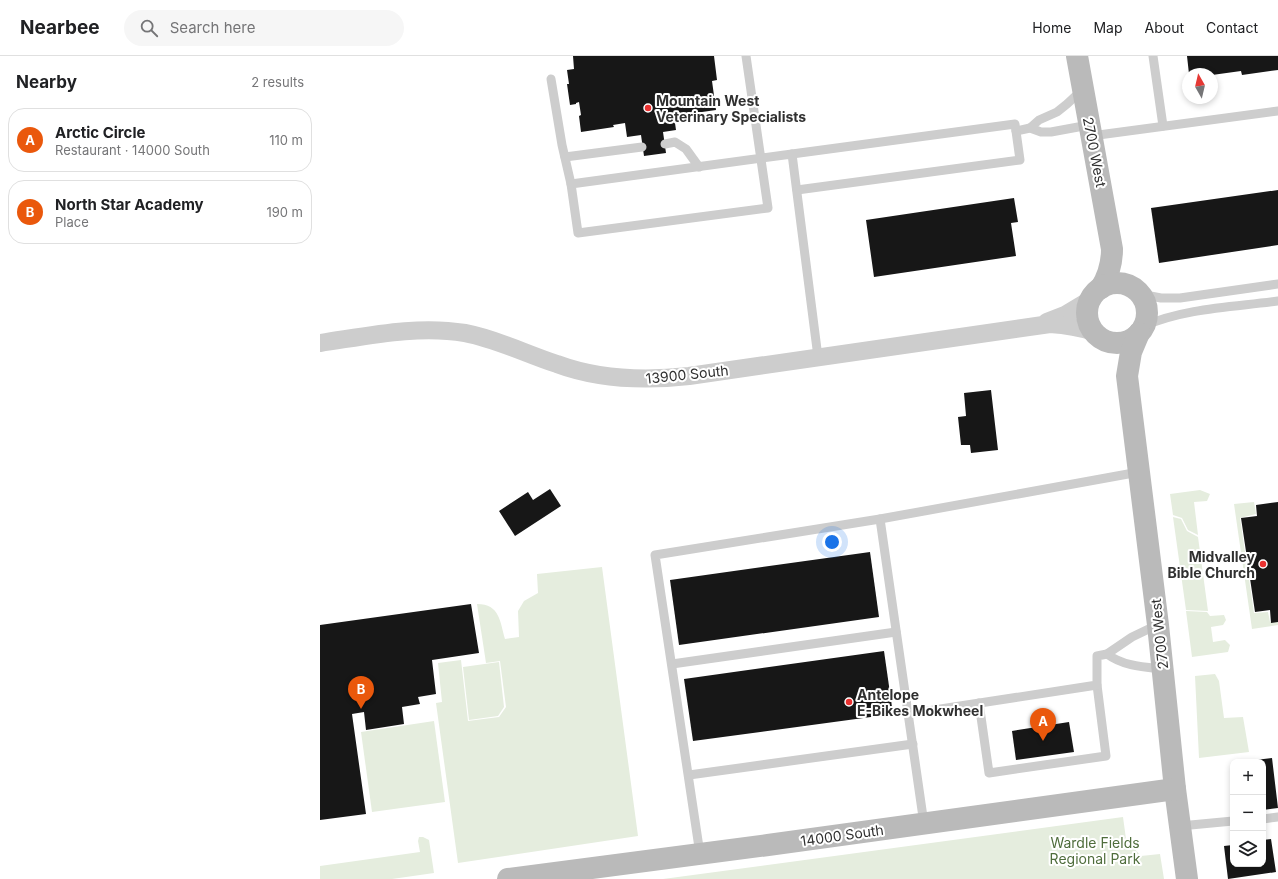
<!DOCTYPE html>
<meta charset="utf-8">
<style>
:root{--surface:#fff;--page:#f6f6f6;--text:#202124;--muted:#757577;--line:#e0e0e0;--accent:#ea580c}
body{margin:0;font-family:Inter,sans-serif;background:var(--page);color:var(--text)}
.controls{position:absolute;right:12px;bottom:12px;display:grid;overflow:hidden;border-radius:8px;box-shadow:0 2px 6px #0003}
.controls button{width:36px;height:36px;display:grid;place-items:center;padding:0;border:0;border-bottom:1px solid var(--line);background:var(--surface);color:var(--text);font:20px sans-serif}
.compass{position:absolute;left:862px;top:12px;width:36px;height:36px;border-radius:50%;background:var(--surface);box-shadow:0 2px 6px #0003;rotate:352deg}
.you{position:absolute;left:512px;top:486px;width:14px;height:14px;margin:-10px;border:3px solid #fff;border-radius:50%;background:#1a73e8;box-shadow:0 0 0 6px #1a73e833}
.badge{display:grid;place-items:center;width:26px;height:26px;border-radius:50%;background:var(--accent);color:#fff;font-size:13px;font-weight:700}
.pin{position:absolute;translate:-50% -33px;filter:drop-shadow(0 1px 2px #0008)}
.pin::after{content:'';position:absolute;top:21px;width:14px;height:12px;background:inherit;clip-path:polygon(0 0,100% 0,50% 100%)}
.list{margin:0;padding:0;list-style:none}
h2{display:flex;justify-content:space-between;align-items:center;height:52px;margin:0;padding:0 16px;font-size:17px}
h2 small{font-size:13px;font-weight:400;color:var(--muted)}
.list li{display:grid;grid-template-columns:26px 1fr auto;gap:12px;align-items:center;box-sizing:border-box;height:64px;margin:0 8px 8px;padding:0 8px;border:1px solid var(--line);border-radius:16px}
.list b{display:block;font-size:15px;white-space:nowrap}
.list p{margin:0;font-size:13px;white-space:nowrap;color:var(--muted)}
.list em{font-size:13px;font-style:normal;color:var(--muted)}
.icon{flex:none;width:22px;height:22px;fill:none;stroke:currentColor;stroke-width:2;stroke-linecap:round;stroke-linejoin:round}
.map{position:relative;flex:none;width:958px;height:823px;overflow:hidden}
header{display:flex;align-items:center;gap:24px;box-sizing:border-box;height:56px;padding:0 20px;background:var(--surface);border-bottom:1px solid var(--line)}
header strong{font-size:19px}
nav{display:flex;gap:22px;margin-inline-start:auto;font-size:14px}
.search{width:280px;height:36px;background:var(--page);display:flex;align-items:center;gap:10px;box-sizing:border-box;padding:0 14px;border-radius:22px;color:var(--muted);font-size:15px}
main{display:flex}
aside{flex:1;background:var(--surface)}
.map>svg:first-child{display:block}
.green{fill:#e5edde}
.building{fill:#171717}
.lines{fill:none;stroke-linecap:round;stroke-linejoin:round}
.lane{stroke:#cdcdcd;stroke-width:9}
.street{stroke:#cdcdcd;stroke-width:18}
.secondary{stroke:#bababa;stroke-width:22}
.poi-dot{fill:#e93130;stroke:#fff;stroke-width:1.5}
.labels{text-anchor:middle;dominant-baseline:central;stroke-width:4;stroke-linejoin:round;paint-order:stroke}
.poi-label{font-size:14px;font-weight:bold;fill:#303030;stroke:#fff;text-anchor:start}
.street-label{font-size:14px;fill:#303030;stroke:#fff}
.park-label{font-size:14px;fill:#4f6d3c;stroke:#fff}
</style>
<header>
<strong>Nearbee</strong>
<div class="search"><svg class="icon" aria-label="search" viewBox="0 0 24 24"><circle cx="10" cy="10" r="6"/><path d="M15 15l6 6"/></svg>Search here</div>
<nav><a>Home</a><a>Map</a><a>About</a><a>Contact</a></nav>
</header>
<main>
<aside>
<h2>Nearby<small>2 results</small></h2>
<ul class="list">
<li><span class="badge">A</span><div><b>Arctic Circle</b><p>Restaurant · 14000 South</p></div><em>110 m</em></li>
<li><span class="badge">B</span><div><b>North Star Academy</b><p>Place</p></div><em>190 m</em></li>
</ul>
</aside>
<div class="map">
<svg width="958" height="823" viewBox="0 0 958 823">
<rect width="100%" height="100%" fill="#fff"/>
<g class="green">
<polygon points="880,434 890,438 887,445 874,446 878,479 868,474 862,462 853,459 850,438"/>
<polygon points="934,446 936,458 920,462 934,557 948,556 950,566 958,566 958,569 932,573 914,448"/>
<polygon points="853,461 861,463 867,475 878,481 888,555 866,554"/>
<path d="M282,511L318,780L138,807L116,647L122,646L118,607L141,604L148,665L179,661L186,651L180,605L166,607L157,548C180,548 180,566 185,583L199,581L198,555L204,545L218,537L217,518Z"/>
<polygon points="866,555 887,556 890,560 904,559 906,564 903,569 891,571 893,586 905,584 910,589 908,596 872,601"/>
<polygon points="179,606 184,651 178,660 149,664 143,611"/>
<polygon points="895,618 899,625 904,662 923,661 929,696 879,702 875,620"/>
<polygon points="114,665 125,746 52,756 41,676"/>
<polygon points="803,761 806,783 821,800 840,798 844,823 343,823"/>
<polygon points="99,781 103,781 109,784 114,817 72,823 0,823 0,810 100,796 98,785"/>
</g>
<g class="building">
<polygon points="253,0 394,0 397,24 392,25 396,54 354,60 356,74 343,76 346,97 324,100 321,79 307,81 305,67 293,69 294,71 261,76 259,60 261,59 259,46 256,47 256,48 250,49 247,28 249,28 247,14 254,13"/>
<polygon points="867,0 958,0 958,14 922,19 921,15 892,19 892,18 869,18"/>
<polygon points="958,134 958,189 839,207 831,152"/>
<polygon points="694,142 698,166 691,167 696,200 554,221 546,164"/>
<polygon points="671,334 678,394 651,397 650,389 641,389 638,361 646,360 644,337"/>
<polygon points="230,433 241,450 195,480 179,455 208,436 213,444"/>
<polygon points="958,446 958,566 951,567 950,554 935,556 921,462 937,460 936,449"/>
<polygon points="550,496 559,561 359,589 350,524"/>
<polygon points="151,548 159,597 112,604 116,638 98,641 100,648 82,651 84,668 46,674 44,656 32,658 46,758 0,764 0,569"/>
<polygon points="564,595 573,658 373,685 364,623"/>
<polygon points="749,666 754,696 696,704 692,675"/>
<polygon points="952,702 958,752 943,754 943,706 927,706 927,705"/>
<polygon points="951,783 956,816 908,823 904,790 913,789 913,808 943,808 943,784"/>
</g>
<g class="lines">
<g class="lane">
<polyline points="426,0 448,152 258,177 251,128 472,98 498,301"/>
<polyline points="833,0 843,70"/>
<polyline points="231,23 242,89 251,128"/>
<polyline points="710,72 719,64 737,56 747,48 762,34"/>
<polyline points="696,75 710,72 721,76 731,76 769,69"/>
<polyline points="771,80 958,55"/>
<polyline points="345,88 355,86 366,93 379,111"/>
<polyline points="472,98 695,68 700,104 477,134"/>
<polyline points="245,101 322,91"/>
<polyline points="820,238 841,242 860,242 958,228"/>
<path d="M824,270C865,252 914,251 958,245"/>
<polyline points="560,463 819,416"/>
<path d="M787,598C803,610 823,611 842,613"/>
<polyline points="352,608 576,576"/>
<polyline points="659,647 669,717 786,700 777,629"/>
<polyline points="588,658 777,629 777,600 787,598 812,581 837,569"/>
<polyline points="369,719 593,688"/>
<polyline points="943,763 958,761"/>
<polyline points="860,770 913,765"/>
<polyline points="380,798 335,499 560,463 604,768"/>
</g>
<g class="street">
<polyline points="727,266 745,259 770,244"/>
<path d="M0,287C48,280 97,269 145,277C177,283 206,298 237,308C280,324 324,325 369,320L730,268C745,269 759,271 774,276"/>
</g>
<g class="secondary">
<path d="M757,0L792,193C792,208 789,219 781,232"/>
<circle cx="797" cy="257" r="30"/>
<polyline points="819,277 811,296 807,320 838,569 855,733 867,823"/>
<polyline points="188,823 448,789 855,733"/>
</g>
</g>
<g class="poi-dot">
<circle cx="328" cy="52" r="4"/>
<circle cx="943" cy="508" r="4"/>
<circle cx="529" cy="646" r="4"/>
</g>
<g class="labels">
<g class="poi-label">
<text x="336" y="44">Mountain West<tspan x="336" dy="16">Veterinary Specialists</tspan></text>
<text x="935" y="500" text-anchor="end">Midvalley<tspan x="935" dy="16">Bible Church</tspan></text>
<text x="537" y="638">Antelope<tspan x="537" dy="16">E-Bikes Mokwheel</tspan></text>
</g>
<g class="street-label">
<text transform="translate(775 96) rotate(79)">2700 West</text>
<text transform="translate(367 318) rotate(-6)">13900 South</text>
<text transform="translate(839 578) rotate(-96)">2700 West</text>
<text transform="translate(522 779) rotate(-8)">14000 South</text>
</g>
<g class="park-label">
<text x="775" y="786">Wardle Fields<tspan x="775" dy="16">Regional Park</tspan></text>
</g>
</g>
</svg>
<div class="controls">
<button>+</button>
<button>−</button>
<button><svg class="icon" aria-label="layers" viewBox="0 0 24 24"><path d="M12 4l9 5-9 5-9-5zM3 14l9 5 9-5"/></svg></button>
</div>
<svg class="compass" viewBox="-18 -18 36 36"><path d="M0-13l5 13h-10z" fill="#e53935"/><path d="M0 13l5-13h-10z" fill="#757577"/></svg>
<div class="you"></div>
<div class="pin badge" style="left:723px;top:685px">A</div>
<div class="pin badge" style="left:41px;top:653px">B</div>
</div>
</main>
